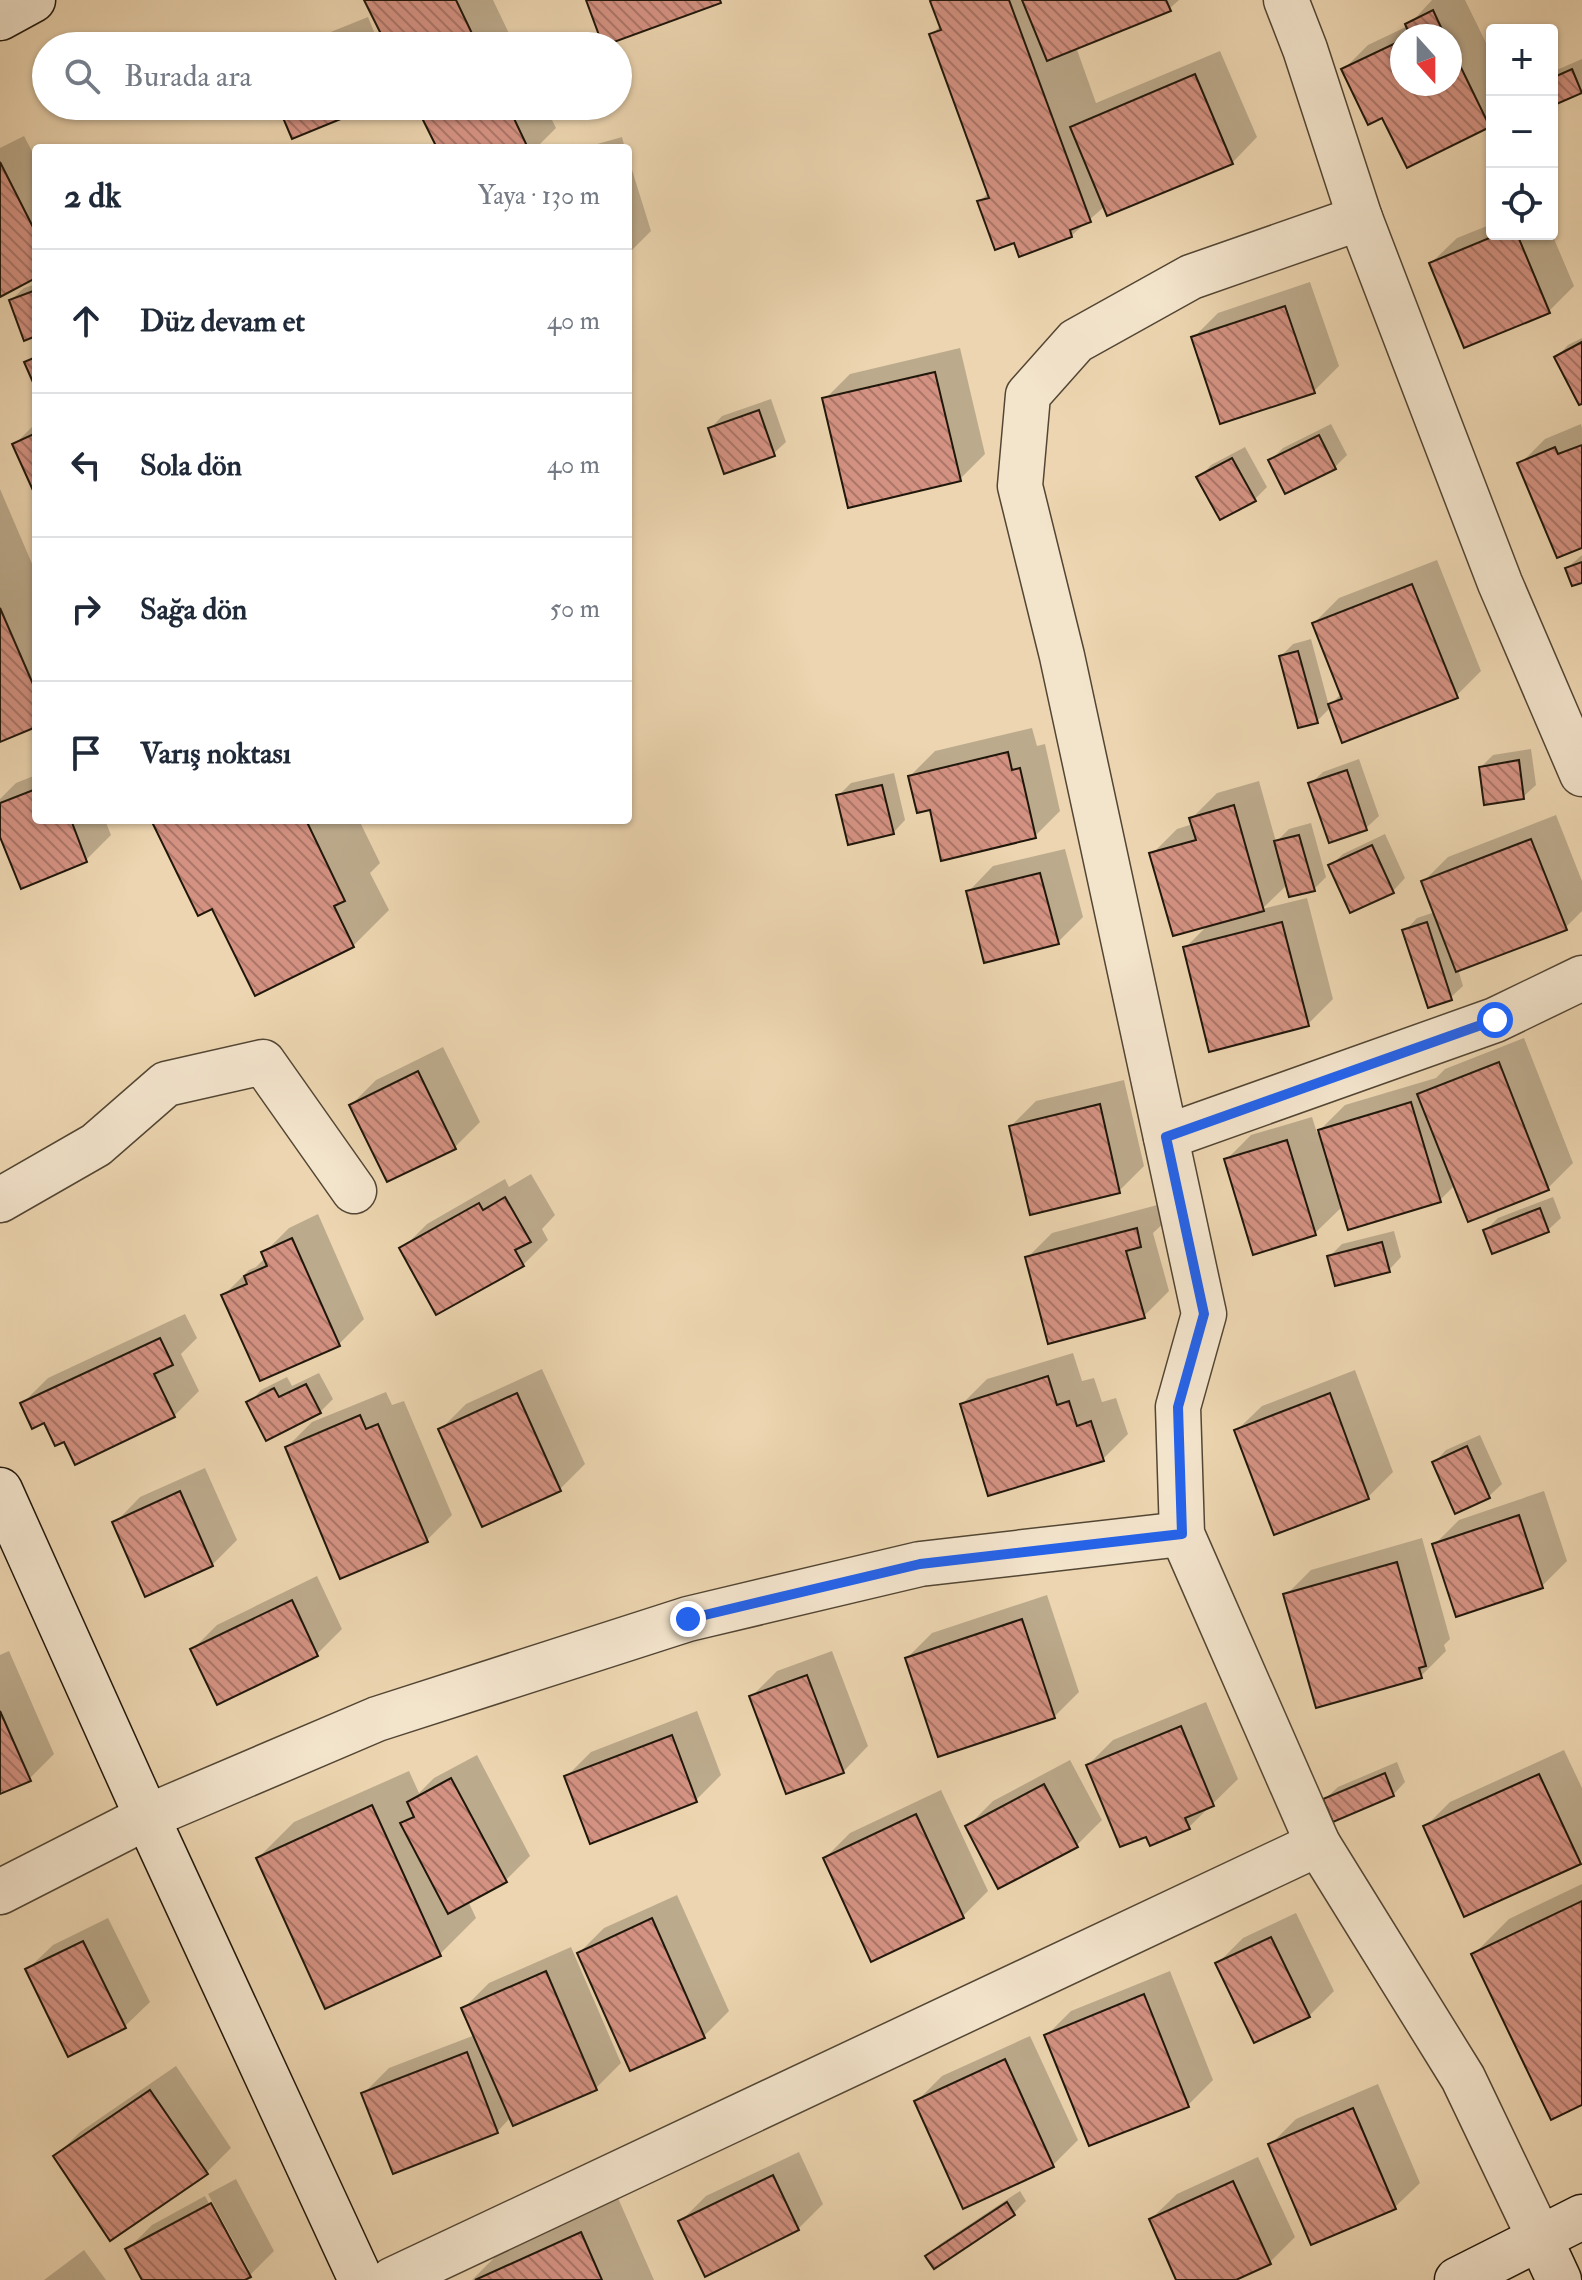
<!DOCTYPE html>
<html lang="tr">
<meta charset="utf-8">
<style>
:root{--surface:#fff;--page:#f2f2f3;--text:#1f2937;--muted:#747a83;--line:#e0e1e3}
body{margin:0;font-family:"IM FELL Double Pica",serif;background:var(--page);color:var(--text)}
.controls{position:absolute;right:24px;top:24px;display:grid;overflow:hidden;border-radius:8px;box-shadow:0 2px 6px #0004}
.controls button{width:72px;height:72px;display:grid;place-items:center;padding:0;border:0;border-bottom:2px solid var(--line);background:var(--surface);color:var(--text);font:40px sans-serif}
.compass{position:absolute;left:1390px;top:24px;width:72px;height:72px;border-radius:50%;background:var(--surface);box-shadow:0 2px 6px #0004;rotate:159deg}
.stop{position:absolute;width:24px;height:24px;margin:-18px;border:6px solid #2563eb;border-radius:50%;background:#fff}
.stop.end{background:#2563eb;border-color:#fff;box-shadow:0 2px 8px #0008}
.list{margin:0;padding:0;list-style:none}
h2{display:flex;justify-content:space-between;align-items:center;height:104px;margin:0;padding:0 32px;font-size:34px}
h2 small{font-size:26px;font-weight:400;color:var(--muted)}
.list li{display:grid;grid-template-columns:52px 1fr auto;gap:24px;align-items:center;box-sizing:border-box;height:144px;padding:0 32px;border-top:2px solid var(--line)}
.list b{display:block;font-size:30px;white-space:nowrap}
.list em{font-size:26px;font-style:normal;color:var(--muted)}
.icon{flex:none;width:44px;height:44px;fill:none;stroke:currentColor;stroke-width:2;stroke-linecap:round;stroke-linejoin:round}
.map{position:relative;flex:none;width:1582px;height:2280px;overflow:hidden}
.search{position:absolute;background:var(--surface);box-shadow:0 2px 6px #0004;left:32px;top:32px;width:600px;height:88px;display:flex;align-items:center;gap:20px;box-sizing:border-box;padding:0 28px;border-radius:44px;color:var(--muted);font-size:30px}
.panel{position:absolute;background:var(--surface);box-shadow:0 2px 6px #0004;left:32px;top:144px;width:600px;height:680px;border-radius:8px}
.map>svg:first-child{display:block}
.shadow{fill:#0003;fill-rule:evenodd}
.building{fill:url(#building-back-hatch);stroke:#20170b;stroke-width:2}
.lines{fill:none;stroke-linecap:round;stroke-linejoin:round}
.street-casing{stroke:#534634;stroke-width:47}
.secondary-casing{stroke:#20170b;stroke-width:47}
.street{stroke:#f3e4cc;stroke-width:44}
.secondary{stroke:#f3e4cc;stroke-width:44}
.route{stroke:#2563eb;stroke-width:10}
</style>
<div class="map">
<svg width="1582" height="2280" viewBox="0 0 1582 2280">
<defs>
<pattern id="building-back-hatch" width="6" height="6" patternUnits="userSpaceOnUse" patternTransform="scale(2)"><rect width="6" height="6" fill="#d49282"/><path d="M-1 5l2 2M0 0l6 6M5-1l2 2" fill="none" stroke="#ac7669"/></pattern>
</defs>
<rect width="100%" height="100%" fill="#ecd5b0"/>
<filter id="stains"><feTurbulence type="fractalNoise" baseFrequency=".0025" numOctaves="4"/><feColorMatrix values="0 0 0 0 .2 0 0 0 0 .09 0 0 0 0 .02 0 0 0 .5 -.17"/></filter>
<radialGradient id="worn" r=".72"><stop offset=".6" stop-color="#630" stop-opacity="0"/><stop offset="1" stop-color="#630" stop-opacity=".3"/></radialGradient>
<g class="shadow">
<polygon points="367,0 493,0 515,46 389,46"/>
<polygon points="933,0 1179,0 1169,9 1076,47 1096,103 1220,51 1257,137 1232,163 1105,206 1071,236 1015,240 979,202 989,192 931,35 941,25"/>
<path d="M1432,0H1465L1492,55V122L1489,125L1383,116L1343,70L1368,45L1408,26ZM1402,36H1450V84H1402Z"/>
<polygon points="368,17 380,46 296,46"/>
<polygon points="1582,59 1582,90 1552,104 1552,72"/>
<polygon points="418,106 545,106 556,128 536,148 439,148"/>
<polygon points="24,136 36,159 36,276 0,294 0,148"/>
<polygon points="622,137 625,148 583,148"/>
<polygon points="628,157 651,231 628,254"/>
<polygon points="1492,224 1492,234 1552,234 1574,286 1549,311 1431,263 1457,238"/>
<polygon points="1310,282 1339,366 1314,391 1193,338 1218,313"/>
<polygon points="36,284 36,334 11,300 24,288"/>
<polygon points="1582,338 1582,402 1556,358 1568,345"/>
<polygon points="960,348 985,454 960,479 825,399 850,374"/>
<polygon points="771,399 786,442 773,454 710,429 722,416"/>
<polygon points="36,423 36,492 14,445"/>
<polygon points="1331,424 1347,455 1335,467 1271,460 1283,448"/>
<polygon points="1581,424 1582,428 1582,545 1520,464 1545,439"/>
<polygon points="1245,447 1267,487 1255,499 1199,478 1211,465"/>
<polygon points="0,489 36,573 36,724 0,740"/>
<polygon points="1582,555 1582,581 1567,568"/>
<polygon points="1437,560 1481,671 1456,696 1331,707 1317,721 1281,656 1293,644 1311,639 1329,706 1342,693 1314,623 1339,598"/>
<polygon points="1032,728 1037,746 1045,744 1060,811 1035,836 931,808 910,776 935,751"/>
<polygon points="1531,749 1536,785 1523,797 1481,767 1493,755"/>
<polygon points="1359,759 1379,816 1366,828 1310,784 1323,772"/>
<polygon points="894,773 905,820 893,833 838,796 851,783"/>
<polygon points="36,775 36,820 105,820 111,835 86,860 0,831 0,799 16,783"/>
<polygon points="1259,781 1276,842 1289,829 1311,823 1326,877 1314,889 1288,884 1262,909 1307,898 1333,999 1308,1024 1185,948 1209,924 1152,854 1177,829 1193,824 1192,818 1217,793"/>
<polygon points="1556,815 1582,881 1582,911 1565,928 1458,969 1463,986 1450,998 1405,931 1417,918 1435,912 1423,882 1448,857"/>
<polygon points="153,820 359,820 380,863 370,873 389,910 353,946 213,906"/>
<polygon points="1385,834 1405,878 1393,891 1330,866 1343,854"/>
<polygon points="1065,849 1083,917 1058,942 968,892 993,866"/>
<polygon points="1524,1038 1573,1163 1548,1188 1455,1185 1440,1200 1343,1206 1315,1233 1226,1160 1251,1135 1312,1117 1317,1133 1345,1105 1436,1078 1445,1069"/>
<polygon points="443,1047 480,1122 455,1147 351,1105 376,1080"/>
<polygon points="1124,1080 1144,1166 1119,1191 1011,1126 1036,1101"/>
<polygon points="531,1174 555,1215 542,1229 548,1240 523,1265 402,1249 427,1224 505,1179 509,1187"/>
<polygon points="1553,1197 1561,1218 1548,1230 1485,1231 1498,1218"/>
<polygon points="1161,1204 1166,1221 1153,1233 1169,1291 1144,1316 1027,1258 1052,1233"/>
<polygon points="318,1214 364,1319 339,1344 224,1295 249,1270 256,1267 266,1257 264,1253 289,1228"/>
<polygon points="1394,1231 1401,1257 1389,1270 1330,1256 1342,1244"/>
<polygon points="185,1314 197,1338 181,1354 199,1391 174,1416 45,1421 23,1403 48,1378"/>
<polygon points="1073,1353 1082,1381 1094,1378 1102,1402 1116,1398 1128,1434 1103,1459 962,1404 987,1379"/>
<polygon points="542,1369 585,1464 560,1489 483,1524 441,1429 466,1404"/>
<polygon points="1355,1370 1393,1472 1368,1497 1275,1533 1236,1431 1262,1406"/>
<polygon points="319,1373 333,1399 320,1412 249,1403 261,1390 287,1377 292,1386"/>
<polygon points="386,1392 392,1405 404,1401 452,1515 427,1540 287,1447 312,1422"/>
<polygon points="1480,1435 1502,1484 1489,1496 1434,1463 1446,1450"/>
<polygon points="205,1468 237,1540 212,1565 115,1523 140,1497"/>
<polygon points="1544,1491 1567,1561 1542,1586 1434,1545 1459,1520"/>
<polygon points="1422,1538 1450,1639 1444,1645 1446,1651 1421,1676 1286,1595 1311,1570"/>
<polygon points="317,1576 342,1629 317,1654 218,1702 192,1650 217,1625"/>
<polygon points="1047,1595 1079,1692 1054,1717 907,1658 932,1633"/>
<polygon points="9,1651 54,1754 29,1779 0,1792 0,1655"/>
<polygon points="832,1651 868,1746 843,1772 752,1696 777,1671"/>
<polygon points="1206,1702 1238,1779 1189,1827 1147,1834 1088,1765 1113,1740"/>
<polygon points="697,1711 721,1775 696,1800 566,1777 591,1752"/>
<polygon points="1564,1750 1582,1788 1582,1860 1580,1863 1425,1827 1450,1802"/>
<polygon points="477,1755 530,1856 505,1881 468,1901 476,1918 440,1954 326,2006 258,1858 294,1822 409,1771 419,1793 434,1778"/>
<polygon points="1070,1760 1102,1820 1077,1845 968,1826 993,1801"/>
<polygon points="1397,1762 1405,1782 1393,1795 1325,1799 1338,1787"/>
<polygon points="941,1790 988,1891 963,1916 825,1858 850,1833"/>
<polygon points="1582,1884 1582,2103 1473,1955 1509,1919"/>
<polygon points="677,1895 729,2011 704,2036 579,1953 604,1928"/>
<polygon points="1296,1913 1334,1991 1309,2016 1218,1963 1243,1938"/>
<polygon points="108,1918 150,2002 124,2027 27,1970 53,1945"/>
<polygon points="571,1947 621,2063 596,2088 514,2124 511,2117 497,2132 364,2093 389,2068 475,2035 464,2008 489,1983"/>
<polygon points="1170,1971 1213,2080 1188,2105 1046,2036 1071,2011"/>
<polygon points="1030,2036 1078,2140 1053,2165 917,2101 942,2076"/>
<polygon points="176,2066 231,2148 206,2173 55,2157 80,2132"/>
<polygon points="1378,2084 1420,2183 1394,2208 1271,2144 1296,2119"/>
<polygon points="799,2152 823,2204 798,2229 681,2221 706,2196"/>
<polygon points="1258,2157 1295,2237 1270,2262 1231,2280 1179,2280 1151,2219 1177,2194"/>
<polygon points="236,2179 274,2251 249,2276 241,2280 144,2280 127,2250 152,2225 205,2196 244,2270 249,2270 208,2194"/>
<polygon points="1020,2191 1026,2201 1014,2213 928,2256 940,2244"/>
<polygon points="618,2198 654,2280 472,2280 502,2250"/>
<polygon points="84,2250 106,2280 44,2280"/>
</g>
<g class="building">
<polygon points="364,0 456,0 478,46 387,46"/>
<polygon points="586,0 720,0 721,3 603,46"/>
<polygon points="932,0 1009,0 1091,222 1070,230 1072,237 1019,257 1014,243 995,250 977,201 989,198 929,34 941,30 930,1"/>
<polygon points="1022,0 1166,0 1171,11 1047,61"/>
<polygon points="1433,10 1445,36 1410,36 1405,24"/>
<polygon points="1402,40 1402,84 1450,84 1450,45 1490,127 1407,168 1382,118 1368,125 1341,69"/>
<polygon points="1572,69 1582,93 1552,106 1552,78"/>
<polygon points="1195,74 1233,164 1107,216 1070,127"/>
<polygon points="278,106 370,106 370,107 292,139"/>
<polygon points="416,106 508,106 528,148 437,148"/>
<polygon points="0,162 36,233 36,278 0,297"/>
<polygon points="1499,234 1517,234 1550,313 1464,348 1429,263"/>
<polygon points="36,290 36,336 24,341 9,300"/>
<polygon points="1285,306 1315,393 1220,424 1191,337"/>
<polygon points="1582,342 1582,404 1579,405 1554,357"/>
<polygon points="36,357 36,389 24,362"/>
<polygon points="935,372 961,481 848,508 822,398"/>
<polygon points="759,410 775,456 724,474 708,428"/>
<polygon points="36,433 36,497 12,444"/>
<polygon points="1319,435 1336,469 1285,494 1268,460"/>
<polygon points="1582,445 1582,548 1557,558 1517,463 1555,447 1558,454"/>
<polygon points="1232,458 1256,501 1220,520 1196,477"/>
<polygon points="1582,562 1582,583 1572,586 1565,568"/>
<polygon points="1412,584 1458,698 1342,743 1328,704 1342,699 1312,623"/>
<polygon points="0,608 36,691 36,727 0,742"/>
<polygon points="1298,651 1318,723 1298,728 1279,656"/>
<polygon points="1008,752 1012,770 1020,768 1036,838 941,861 930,810 917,813 908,776"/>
<polygon points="1519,760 1524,799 1484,805 1479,767"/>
<polygon points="1347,770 1367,830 1329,843 1308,783"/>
<polygon points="882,785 894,834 848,845 836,795"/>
<polygon points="36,789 36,820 71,820 87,862 21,889 0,837 0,803"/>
<polygon points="1234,805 1264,911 1173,936 1149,853 1196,840 1189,818"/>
<polygon points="151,820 306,820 345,901 334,906 354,947 255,996 212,909 198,916"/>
<polygon points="1299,835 1315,891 1289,897 1274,841"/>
<polygon points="1531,839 1567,930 1456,972 1421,881"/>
<polygon points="1372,845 1394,893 1350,913 1328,865"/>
<polygon points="1040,873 1059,944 984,963 966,891"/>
<polygon points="1282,922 1309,1026 1209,1052 1183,947"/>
<polygon points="1427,922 1452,1000 1428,1008 1402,930"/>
<polygon points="1499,1062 1549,1190 1468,1222 1417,1094"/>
<polygon points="418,1071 456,1149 387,1182 349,1105"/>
<polygon points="1411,1102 1441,1202 1348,1230 1318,1130"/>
<polygon points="1100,1104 1120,1193 1030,1215 1009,1126"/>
<polygon points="1287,1140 1316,1235 1253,1255 1224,1159"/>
<polygon points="505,1197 531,1242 515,1250 524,1266 436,1315 399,1248 479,1203 483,1210"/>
<polygon points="1540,1208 1549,1232 1492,1254 1483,1230"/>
<polygon points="1137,1228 1141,1247 1126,1251 1145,1318 1048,1344 1025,1257"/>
<polygon points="292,1238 340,1346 260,1381 221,1295 247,1284 244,1276 267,1266 261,1252"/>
<polygon points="1382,1242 1390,1272 1335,1286 1327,1256"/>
<polygon points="160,1338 173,1365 154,1374 175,1417 75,1465 64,1442 55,1446 44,1423 32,1429 20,1403"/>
<polygon points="1048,1376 1057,1405 1069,1401 1077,1426 1091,1421 1104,1461 988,1496 960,1404"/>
<polygon points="306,1384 321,1413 266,1441 246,1402 274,1388 279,1397"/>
<polygon points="517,1393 561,1491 482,1527 438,1429"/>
<polygon points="1330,1393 1369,1499 1274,1535 1234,1430"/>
<polygon points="360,1415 366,1429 378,1424 428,1542 340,1579 285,1447"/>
<polygon points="1467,1446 1490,1498 1455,1514 1432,1462"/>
<polygon points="180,1491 213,1566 145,1597 112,1522"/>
<polygon points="1519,1515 1543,1588 1456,1617 1432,1544"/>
<polygon points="1397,1562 1426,1666 1419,1668 1422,1678 1316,1708 1283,1594"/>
<polygon points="292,1600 318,1656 217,1705 190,1649"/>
<polygon points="1022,1619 1055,1718 938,1757 905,1658"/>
<polygon points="807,1675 844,1773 786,1794 749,1696"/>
<polygon points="0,1711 31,1781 0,1794"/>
<polygon points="1181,1726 1214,1806 1185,1818 1190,1829 1150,1846 1146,1837 1120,1847 1086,1765"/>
<polygon points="672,1735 697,1802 590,1844 564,1776"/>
<polygon points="1385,1773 1394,1796 1333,1822 1323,1799"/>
<polygon points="1539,1774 1581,1864 1464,1917 1423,1826"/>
<polygon points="451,1778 507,1882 448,1914 400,1823 414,1817 407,1802"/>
<polygon points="1044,1784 1078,1847 998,1889 965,1826"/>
<polygon points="372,1805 441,1956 325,2009 256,1858"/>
<polygon points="916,1814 964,1918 871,1962 823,1858"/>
<polygon points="1582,1901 1582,2105 1551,2120 1471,1954"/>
<polygon points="652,1918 705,2038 630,2071 577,1953"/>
<polygon points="1271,1937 1310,2017 1254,2043 1215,1963"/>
<polygon points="83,1941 126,2028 68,2057 25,1969"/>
<polygon points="546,1971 597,2090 513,2126 461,2008"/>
<polygon points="1144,1994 1189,2107 1089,2146 1044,2035"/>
<polygon points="467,2052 498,2133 393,2174 361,2093"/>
<polygon points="1005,2059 1054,2167 963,2209 914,2101"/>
<polygon points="150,2090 208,2174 110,2241 53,2156"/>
<polygon points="1353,2108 1396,2209 1311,2245 1268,2144"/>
<polygon points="773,2175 799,2230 705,2277 678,2221"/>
<polygon points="1233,2181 1271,2264 1236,2280 1176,2280 1149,2219"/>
<polygon points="1007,2202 1015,2215 934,2269 925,2256"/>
<polygon points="211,2203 251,2277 245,2280 142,2280 125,2249"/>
<polygon points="581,2232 602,2280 475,2280"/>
</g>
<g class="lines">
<g class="street-casing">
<g id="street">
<polyline points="1286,0 1305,49 1360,218 1500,583 1582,774"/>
<polyline points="1360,218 1191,277 1076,341 1028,395 1020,486 1062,656 1204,1314 1178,1407 1182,1534 1318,1844 1463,2078 1540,2239"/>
<polyline points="1166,1137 1495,1020 1582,978"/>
<polyline points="0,1200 96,1145 166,1084 263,1062 354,1191"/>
<polyline points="0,1892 147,1817 377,1719 688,1619 920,1564 1182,1534"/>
<polyline points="392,2280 1318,1844"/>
</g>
</g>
<g class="secondary-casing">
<g id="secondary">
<polyline points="0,18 33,0"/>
<polyline points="0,1490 147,1817 361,2280"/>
<polyline points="1540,2239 1559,2280"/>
<polyline points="1457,2280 1582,2217"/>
</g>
</g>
<use href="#street" class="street"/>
<use href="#secondary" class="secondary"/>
</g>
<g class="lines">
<polyline class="route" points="688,1619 920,1564 1182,1534 1178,1407 1204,1314 1166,1137 1495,1020"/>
</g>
<rect width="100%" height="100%" filter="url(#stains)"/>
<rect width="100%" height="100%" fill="url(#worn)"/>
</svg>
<div class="controls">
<button>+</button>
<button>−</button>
<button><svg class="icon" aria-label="locate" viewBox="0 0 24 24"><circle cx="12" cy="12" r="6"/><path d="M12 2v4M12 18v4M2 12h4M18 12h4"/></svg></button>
</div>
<svg class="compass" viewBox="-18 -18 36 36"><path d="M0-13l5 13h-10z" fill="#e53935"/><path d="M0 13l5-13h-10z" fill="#747a83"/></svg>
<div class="stop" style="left:1495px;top:1020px"></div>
<div class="stop end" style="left:688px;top:1619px"></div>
<div class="search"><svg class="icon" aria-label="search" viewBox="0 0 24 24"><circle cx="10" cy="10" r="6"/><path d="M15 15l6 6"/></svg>Burada ara</div>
<section class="panel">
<h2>2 dk<small>Yaya · 130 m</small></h2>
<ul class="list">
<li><svg class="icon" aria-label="ahead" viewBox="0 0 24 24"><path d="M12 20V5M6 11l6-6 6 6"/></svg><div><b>Düz devam et</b></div><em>40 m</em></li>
<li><svg class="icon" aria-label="left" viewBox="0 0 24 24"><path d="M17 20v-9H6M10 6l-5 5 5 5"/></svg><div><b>Sola dön</b></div><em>40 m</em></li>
<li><svg class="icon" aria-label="right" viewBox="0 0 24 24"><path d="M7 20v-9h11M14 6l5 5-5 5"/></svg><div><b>Sağa dön</b></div><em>50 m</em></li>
<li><svg class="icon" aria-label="arrive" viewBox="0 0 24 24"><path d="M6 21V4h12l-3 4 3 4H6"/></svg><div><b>Varış noktası</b></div></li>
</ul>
</section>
</div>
